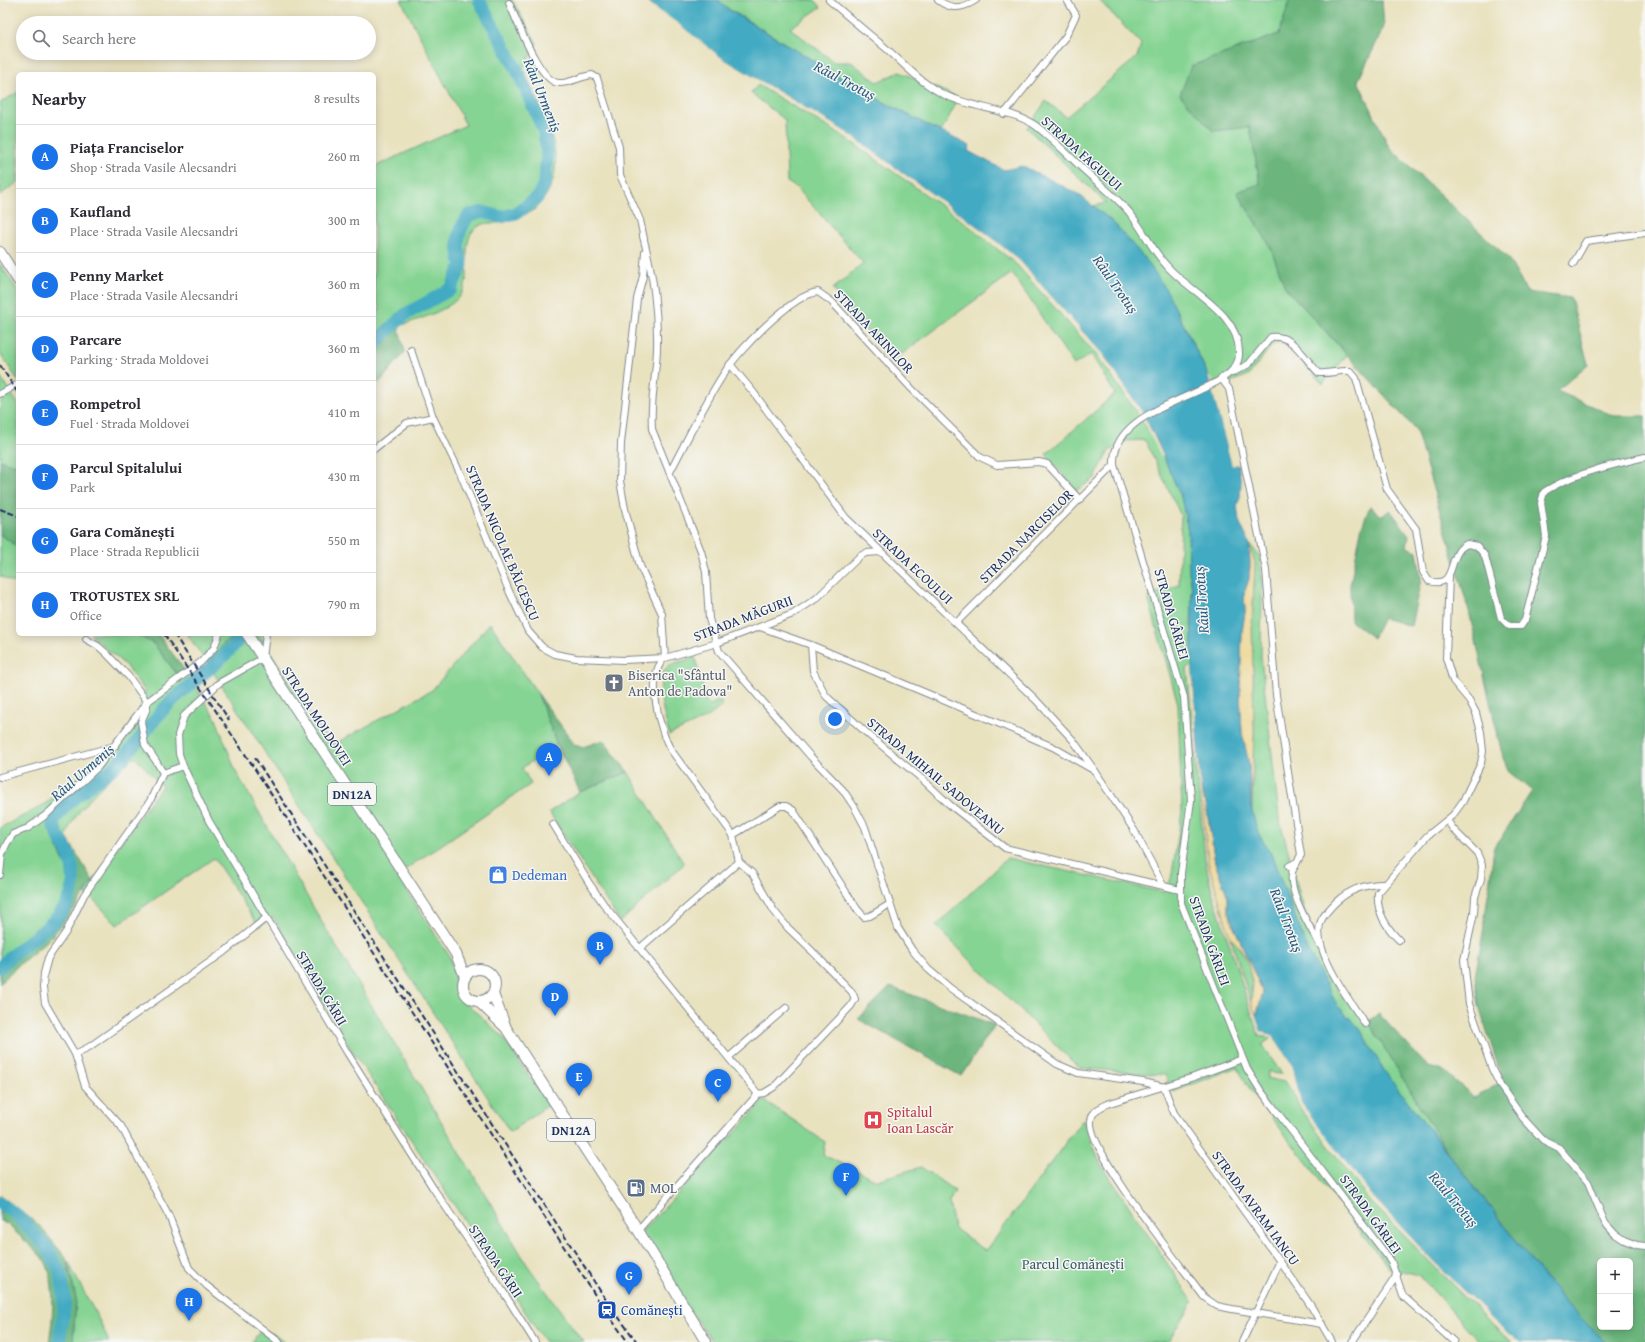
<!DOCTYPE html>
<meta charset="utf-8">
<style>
:root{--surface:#fff;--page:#f7f7f7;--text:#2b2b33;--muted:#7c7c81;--line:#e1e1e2;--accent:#1a73e8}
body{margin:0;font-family:"Gentium Book Plus",serif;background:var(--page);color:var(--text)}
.controls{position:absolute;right:12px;bottom:12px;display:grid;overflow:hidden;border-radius:6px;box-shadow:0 2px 10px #0003}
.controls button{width:36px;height:36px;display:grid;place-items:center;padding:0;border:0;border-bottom:1px solid var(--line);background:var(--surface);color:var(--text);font:20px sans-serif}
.you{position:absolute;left:835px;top:719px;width:14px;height:14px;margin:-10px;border:3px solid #fff;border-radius:50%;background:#1a73e8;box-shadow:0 0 0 6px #1a73e833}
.badge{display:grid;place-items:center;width:26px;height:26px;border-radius:50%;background:var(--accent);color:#fff;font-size:13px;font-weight:700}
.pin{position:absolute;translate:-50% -33px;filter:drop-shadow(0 1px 2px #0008)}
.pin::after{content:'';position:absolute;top:21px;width:14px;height:12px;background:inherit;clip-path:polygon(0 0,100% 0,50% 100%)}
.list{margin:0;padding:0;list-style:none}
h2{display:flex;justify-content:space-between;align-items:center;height:52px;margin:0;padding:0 16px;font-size:17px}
h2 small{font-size:13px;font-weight:400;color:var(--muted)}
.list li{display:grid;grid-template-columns:26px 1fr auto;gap:12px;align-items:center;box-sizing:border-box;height:64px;padding:0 16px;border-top:1px solid var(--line)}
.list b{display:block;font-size:15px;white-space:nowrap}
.list p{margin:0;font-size:13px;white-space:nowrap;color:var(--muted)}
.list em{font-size:13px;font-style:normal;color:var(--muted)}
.icon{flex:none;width:22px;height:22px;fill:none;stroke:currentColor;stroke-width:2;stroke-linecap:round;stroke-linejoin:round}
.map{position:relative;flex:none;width:1645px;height:1342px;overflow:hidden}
.search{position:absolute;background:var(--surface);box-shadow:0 2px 10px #0003;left:16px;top:16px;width:360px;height:44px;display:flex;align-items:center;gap:10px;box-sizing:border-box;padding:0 14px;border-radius:22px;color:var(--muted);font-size:15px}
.panel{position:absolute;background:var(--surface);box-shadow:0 2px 10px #0003;left:16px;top:72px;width:360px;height:564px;border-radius:6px}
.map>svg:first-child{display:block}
.green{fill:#86d493;stroke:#508278}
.forest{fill:#6cb67d;stroke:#44726e;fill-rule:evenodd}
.sand{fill:#eeda9e;stroke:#84847e}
.water{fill:#42aac2;stroke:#2e6c90}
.pier{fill:#e9e2bf}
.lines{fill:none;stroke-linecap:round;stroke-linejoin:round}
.river{stroke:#42aac2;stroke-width:13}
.street-casing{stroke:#82888e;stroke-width:8}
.primary-casing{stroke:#82888e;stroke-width:12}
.street{stroke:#fff;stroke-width:6}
.primary{stroke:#fff;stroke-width:10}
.rail{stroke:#1b2f5e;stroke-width:2;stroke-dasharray:6 3;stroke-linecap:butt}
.labels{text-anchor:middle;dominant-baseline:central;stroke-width:3;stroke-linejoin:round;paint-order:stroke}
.shield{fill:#f6f6f2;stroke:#5d6b8a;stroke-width:1}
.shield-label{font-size:13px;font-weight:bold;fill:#1b2f5e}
.street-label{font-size:14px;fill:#1b2f5e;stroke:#f6f6f2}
.worship-label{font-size:14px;fill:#5b616d;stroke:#f6f6f2;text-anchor:start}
.shop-label{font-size:14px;fill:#366cbe;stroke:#f6f6f2;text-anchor:start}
.health-label{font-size:14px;fill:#be3a42;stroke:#f6f6f2;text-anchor:start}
.service-label{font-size:14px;fill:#4e5e75;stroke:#f6f6f2;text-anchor:start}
.park-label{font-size:14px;fill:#36586b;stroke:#f6f6f2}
.transit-label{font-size:14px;fill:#164399;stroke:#f6f6f2;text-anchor:start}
.water-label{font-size:15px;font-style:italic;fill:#295a81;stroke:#f6f6f2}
</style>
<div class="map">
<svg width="1645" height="1342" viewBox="0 0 1645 1342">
<rect width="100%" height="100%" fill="#f6f6f2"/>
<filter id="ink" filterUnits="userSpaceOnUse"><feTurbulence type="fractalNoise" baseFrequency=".025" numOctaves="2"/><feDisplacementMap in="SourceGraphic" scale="8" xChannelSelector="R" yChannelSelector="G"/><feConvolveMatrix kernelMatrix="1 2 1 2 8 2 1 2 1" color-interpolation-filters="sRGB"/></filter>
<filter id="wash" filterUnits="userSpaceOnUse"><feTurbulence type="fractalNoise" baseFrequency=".012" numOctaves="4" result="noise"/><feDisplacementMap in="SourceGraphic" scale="16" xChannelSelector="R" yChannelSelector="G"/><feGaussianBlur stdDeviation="0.9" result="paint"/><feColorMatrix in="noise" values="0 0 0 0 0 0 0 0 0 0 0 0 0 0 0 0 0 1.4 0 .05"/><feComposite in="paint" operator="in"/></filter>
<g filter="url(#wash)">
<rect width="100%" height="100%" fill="#e9e2bf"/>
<g class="green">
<path d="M401,0H512L537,43L523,69C540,107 572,157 545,197C540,204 536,210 528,213C521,217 512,220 505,222C490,225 484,219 472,232C468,237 467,250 467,256C467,267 468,279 464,289C457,309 418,319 400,326L396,318L383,327L374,338V313L380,309L374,294V167L466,125Z"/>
<polygon points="718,0 815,0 821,7 790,28 834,62 851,62 877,82 900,72 959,98 941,132 865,92 729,9"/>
<path d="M1099,0H1290L1279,34L1191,66L1213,131L1250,127L1260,184L1237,192L1270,246L1285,287L1347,355L1323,384L1282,341L1272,345L1249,375L1216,387L1208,375C1178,311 1150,251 1093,206L1106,203L1027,128L1046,101L1066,117L1137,57L1141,44Z"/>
<polygon points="758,85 846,138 964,222 1016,264 1095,353 1129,401 1153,438 1161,456 1163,456 1181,497 1188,531 1189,572 1192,589 1191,625 1193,663 1192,667 1187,667 1205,859 1211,888 1259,1036 1271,1038 1262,1045 1282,1074 1269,1071 1267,1078 1284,1082 1296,1098 1298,1105 1370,1201 1494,1327 1513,1342 1480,1342 1419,1275 1389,1268 1251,1091 1237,1067 1173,1092 1165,1075 1079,1068 936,926 1007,858 1163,892 1171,879 1182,812 1178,704 1148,597 1179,585 1181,516 1145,440 1125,441 1109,451 1095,478 1076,491 1046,454 1115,394 1091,354 1074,365 1012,273 891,362 833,289 863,263 797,188 787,182 785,120 751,93"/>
<polygon points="18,92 18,182 0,195 0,103"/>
<polygon points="0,264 18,291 18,381 0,353"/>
<polygon points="0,376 18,404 18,464 14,465 0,460 0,403 2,401"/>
<polygon points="0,534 18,547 18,585 0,576"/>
<polygon points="1249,543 1260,557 1262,589 1261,658 1279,817 1301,899 1316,949 1340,994 1368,1021 1447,1151 1385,1072 1360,1029 1337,1005 1308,950 1271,854 1258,833 1252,811 1254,732 1252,623 1255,563"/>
<polygon points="490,623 538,694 557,745 522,768 531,784 397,875 450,957 457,987 463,1000 502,1036 548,1105 510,1132 213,672 251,634 259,634 331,746 432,690"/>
<path d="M90,634H136L154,644L177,674L184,669L216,719L236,772L324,926L528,1266L583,1342H545L349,1046L273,917L259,927L214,858L117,925L92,898L85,895L93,881L162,786L135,757C112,775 75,808 66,836H64L56,845L69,872V886L65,898L55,914L0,960L1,905L0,828L42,806L85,772L121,746L135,729L145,691L125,665Z"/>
<polygon points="187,634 229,634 228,639 207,663"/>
<path d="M695,657L708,706L720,700L722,706L708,717L669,735C665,714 652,683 669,665Z"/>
<polygon points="628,772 684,864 620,922 549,812 580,792"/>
<path d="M1230,937C1249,956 1254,975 1251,1002Z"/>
<polygon points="764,1100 825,1142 823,1155 877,1180 921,1167 955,1191 949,1202 954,1228 986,1251 1083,1119 1100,1163 1193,1302 1168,1342 713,1342 634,1235 647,1226 714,1156"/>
<path d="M68,1261C81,1289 98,1314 109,1342H73L76,1299Z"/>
<polygon points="261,1330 273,1334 284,1342 252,1342"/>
</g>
<g class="forest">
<path d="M1290,0H1382L1384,27L1358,81L1389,147L1508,258L1527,292L1571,298L1588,364L1557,391L1614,416H1645V1342H1607L1572,1310L1539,1271L1447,1151L1368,1021L1379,1014L1428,1067L1444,1071L1474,1097L1503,1082L1479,1006L1475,977L1483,933L1494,848L1532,791L1509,772L1503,758L1469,611L1416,430L1285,287L1270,246L1237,192L1260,184L1250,127L1213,131L1180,95L1191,66L1279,34ZM1600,1261H1630V1327H1600Z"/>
<polygon points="396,318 405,352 379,383 374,378 374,338 383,327"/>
<polygon points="0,460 14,465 18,464 18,547 0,534"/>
<polygon points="1370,506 1382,516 1390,510 1409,535 1407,547 1417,551 1421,579 1411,626 1383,618 1373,638 1351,621 1350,585 1362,526"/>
<polygon points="136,634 158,634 184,669 177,674 154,644"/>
<polygon points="229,634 251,634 213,672 207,663 228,639"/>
<polygon points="538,694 575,745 583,747 603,740 628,772 580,792 557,745"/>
<path d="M64,836H66L93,881C81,900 64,924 48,940C32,955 14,967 0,984V960L55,914L65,898L69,886V872L56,845Z"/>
<polygon points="890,987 995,1025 961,1076 858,1019"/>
<path d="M0,1195L39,1225L66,1258L76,1299L73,1342H49C53,1320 56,1285 46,1263C43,1256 15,1232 7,1224L0,1221Z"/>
</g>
<g class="sand">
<polygon points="1249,543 1255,563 1252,623 1254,732 1251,807 1249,764 1242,733 1240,693 1242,632 1245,612 1244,593 1249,579 1250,564"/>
<polygon points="1201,789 1206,803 1215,863 1228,897 1228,913 1263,993 1256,1016 1251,1002 1253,986 1248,963 1241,949 1230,937 1208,862"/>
</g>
<polygon class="water" points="646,0 718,0 729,10 865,92 909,116 970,146 968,151 1004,170 1023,166 1078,194 1113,222 1147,261 1167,291 1208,375 1232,466 1238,464 1241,483 1240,497 1237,506 1239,521 1249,543 1250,564 1249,579 1244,593 1245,612 1242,632 1240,693 1242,733 1249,764 1251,807 1258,833 1271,854 1308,950 1337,1005 1360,1029 1385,1072 1539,1271 1572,1310 1607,1342 1520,1342 1496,1323 1434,1262 1374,1198 1340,1156 1301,1103 1293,1067 1272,1035 1261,1032 1256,1016 1263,993 1228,912 1228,897 1215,863 1206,803 1201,789 1192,667 1192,589 1189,572 1188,531 1181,497 1155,437 1142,412 1104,356 1020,261 986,233 846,132 722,58"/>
<g class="pier">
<polygon points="644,0 676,22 722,58 846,132 986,233 1020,261 1104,356 1142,412 1163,456 1161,457 1140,413 1102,358 1018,262 985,235 845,133 721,59"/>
<polygon points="1208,375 1212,380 1233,463 1238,462 1238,464 1232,466"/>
<polygon points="1190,667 1192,667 1201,796 1199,790"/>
<polygon points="1255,1013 1261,1032 1272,1035 1293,1067 1301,1103 1374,1198 1434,1262 1496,1323 1520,1342 1517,1342 1495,1325 1433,1264 1372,1200 1299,1104 1291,1067 1271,1036 1259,1033 1254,1017"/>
</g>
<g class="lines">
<g class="river">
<path d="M374,346L384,334L406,314L451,289L462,265C456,244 456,234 469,215L483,212L501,217L516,213L537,198L545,182L547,153L544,132L518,72L479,0"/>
<path d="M0,967C31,933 90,914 69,856C65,843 57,838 53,823C67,798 92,786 113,768C133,750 146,729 163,710C187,683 221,665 242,635"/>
<polyline points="0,1203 17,1215 48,1249 61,1273 65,1303 59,1342"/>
</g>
</g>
</g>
<g filter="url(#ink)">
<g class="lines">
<g class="street-casing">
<g id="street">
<path d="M829,0C848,17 868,33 888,50C905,65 922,84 943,94C971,109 1013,109 1036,126C1053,139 1068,155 1083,169C1098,183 1115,196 1129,212C1143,229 1152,250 1167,266C1190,293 1241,313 1239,355C1238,397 1110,400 1114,465L1184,697L1191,800L1181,873V903L1247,1069L1261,1091L1391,1261L1403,1296L1454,1342"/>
<path d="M938,0C951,10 962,9 976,0"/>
<path d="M509,3C517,20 539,81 558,83C569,84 581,76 592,75L597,78L619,147L620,175L640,220L644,239"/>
<polyline points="1004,114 1066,36 1076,15 1067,0"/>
<path d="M643,236C653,275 658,308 657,349C656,376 650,402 652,429L701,551L706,572L709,619L719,651L811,757L843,790L855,808L865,827L898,928L912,950L928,969L950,988L1057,1064L1078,1073L1143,1082L1164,1087L1174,1113L1291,1277L1311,1306L1332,1342"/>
<polyline points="645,252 643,276 637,299 621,443 620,481 625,509 640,566 662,614 665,658"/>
<polyline points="1573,264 1586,241 1645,233"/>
<polyline points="411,350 433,417 461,475 509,591 528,631 542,647 555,654 576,658 624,660 665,658 717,643 793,614 817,598 860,556 866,553 881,552"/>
<polyline points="730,364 754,393 846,518 1036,700 1073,740 1095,771"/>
<path d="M1232,373L1249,364L1271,337C1294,334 1304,359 1319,373C1330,374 1339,370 1350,371L1356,378L1387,489L1416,529L1423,572L1429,581C1455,588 1448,563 1460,549C1462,547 1465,545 1467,544L1477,546L1485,556L1501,618L1509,626H1521L1525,620L1546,536L1541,503L1544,492C1569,475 1615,464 1645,457"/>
<polyline points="1221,378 1229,389 1266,570 1276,695 1301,855 1297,862 1289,866"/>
<polyline points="0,394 18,384"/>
<polyline points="374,449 407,423 433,417"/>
<path d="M670,472C687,440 703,406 723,375C737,352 791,295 818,292L832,302L911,388L980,457L997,465L1039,462L1047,464L1079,499"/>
<polyline points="956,623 1114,465"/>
<polyline points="760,627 811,645 813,671 826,696 870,736 922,779 950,805 1005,848 1180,890"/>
<polyline points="266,634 263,658 219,683 184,716 178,735 179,754 183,766 209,821 348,1054 433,1188 504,1293 535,1342"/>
<polyline points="86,639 98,646 106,653 129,677 147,702 147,708 141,722 145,745 156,761 163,773"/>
<polyline points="811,645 993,721 1053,747 1095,771 1134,830 1163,885"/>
<polyline points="183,766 163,773 150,801 84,895 66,932 48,958 44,973 43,988 45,1003 75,1054 85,1086 121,1126 169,1216 189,1268 207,1286 279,1342"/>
<polyline points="0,777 115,746"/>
<polyline points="1447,820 1453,829 1477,853 1482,865 1481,879 1475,897 1474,913 1464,960 1469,1004 1492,1069 1501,1087 1523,1118 1543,1140 1559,1148 1588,1182 1605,1223 1615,1234 1624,1240 1637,1245 1645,1246"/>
<polyline points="553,824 589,883 605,906 758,1094 638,1230"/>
<polyline points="733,835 780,806 786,806 793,810 857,909 864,917 870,916 890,904"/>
<polyline points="739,862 752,873 774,911 788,928 812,951 852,992 855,999 851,1006 774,1087 764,1093 758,1094"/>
<path d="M1297,862C1296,866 1292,870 1292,873C1288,891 1311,930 1320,945"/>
<polyline points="0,875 2,854 7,843 13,834 28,828 46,815 98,767 147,702 201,662 214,648 219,634"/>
<path d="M1399,940C1386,927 1376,912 1378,893L1427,836L1453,815L1463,801L1481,763L1483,751L1481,732L1476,713L1469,700L1453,681L1446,658L1449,575"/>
<path d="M640,948L739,862L733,835L671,750C659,730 645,675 665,658"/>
<path d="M1365,1024C1351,1002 1310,949 1321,921C1324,914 1331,907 1336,902C1350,889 1366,884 1384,884"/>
<polyline points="75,1054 89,1047 224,952 266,918"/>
<polyline points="729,1057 786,1008"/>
<path d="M1242,1059L1194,1077L1110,1103C1101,1107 1092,1110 1091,1121C1087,1150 1183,1268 1204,1297L1217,1306L1232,1309L1322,1324"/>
<polyline points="1242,1342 1280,1261"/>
<polyline points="1352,1342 1397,1275"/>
</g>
</g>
<g class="primary-casing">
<g id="primary">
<polyline points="0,252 18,280"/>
<polyline points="247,634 456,954 465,977"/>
<circle cx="479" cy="985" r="16"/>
<polyline points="493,994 506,1028 638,1230 706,1342"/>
<polyline points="478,1001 504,1026"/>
</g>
</g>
<use href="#street" class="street"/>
<use href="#primary" class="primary"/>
<g class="rail">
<polyline points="0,365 18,393"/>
<polyline points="0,509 18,516"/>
<polyline points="164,634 251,763 606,1312 628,1342"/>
<polyline points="174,634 229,720"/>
<polyline points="255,758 608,1303 637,1342"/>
</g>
</g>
</g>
<defs>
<g id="church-square" transform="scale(1)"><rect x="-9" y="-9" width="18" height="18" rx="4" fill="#6b7280" stroke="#f6f6f2"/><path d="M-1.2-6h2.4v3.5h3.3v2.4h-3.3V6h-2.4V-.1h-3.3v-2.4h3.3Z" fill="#fff"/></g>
<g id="shop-square" transform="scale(1)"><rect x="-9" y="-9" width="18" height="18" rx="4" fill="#3f7fe0" stroke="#f6f6f2"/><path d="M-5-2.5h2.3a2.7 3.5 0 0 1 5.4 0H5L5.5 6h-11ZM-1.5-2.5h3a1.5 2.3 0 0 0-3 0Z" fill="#fff"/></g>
<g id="hospital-square" transform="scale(1)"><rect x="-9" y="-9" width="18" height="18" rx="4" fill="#e0444e" stroke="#f6f6f2"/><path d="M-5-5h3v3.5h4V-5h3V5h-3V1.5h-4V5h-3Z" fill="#fff"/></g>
<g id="fuel-square" transform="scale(1)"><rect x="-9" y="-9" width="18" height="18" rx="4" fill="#5c6f8a" stroke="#f6f6f2"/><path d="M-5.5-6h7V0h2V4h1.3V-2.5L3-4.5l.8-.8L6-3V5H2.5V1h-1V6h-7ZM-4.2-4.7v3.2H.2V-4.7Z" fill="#fff"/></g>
<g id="station-square" transform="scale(1)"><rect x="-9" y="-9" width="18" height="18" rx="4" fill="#1a4fb4" stroke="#f6f6f2"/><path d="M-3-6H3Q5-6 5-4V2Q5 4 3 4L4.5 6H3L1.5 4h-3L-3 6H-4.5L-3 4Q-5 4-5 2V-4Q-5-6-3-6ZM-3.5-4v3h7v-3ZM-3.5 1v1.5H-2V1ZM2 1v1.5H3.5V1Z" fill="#fff"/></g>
</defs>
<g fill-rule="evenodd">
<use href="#church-square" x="614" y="683"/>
<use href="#shop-square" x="498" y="875"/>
<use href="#hospital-square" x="873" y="1120"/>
<use href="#fuel-square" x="636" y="1188"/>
<use href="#station-square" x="607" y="1310"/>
</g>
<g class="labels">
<g class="shield">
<rect x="328" y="783" width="48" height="22" rx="3"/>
<rect x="547" y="1119" width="48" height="22" rx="3"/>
</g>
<g class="shield-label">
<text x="352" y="794">DN12A</text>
<text x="571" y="1130">DN12A</text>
</g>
<g class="street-label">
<text transform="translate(1082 153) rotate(42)">STRADA FAGULUI</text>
<text transform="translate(874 331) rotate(47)">STRADA ARINILOR</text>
<text transform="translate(1026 536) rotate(-45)">STRADA NARCISELOR</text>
<text transform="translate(503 543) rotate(67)">STRADA NICOLAE BĂLCESCU</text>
<text transform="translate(913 566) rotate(43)">STRADA ECOULUI</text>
<text transform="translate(1172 614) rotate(74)">STRADA GÂRLEI</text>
<text transform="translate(743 618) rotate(-21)">STRADA MĂGURII</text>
<text transform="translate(317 716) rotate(57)">STRADA MOLDOVEI</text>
<text transform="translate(936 776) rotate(40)">STRADA MIHAIL SADOVEANU</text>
<text transform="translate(1210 941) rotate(70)">STRADA GÂRLEI</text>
<text transform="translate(322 988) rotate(59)">STRADA GĂRII</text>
<text transform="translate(1256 1208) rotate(54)">STRADA AVRAM IANCU</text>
<text transform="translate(1371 1214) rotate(54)">STRADA GÂRLEI</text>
<text transform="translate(496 1261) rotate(56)">STRADA GĂRII</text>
</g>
<g class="worship-label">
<text x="628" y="675">Biserica "Sfântul<tspan x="628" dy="16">Anton de Padova"</tspan></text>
</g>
<g class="shop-label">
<text x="512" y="875">Dedeman</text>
</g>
<g class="health-label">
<text x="887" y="1112">Spitalul<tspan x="887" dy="16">Ioan Lascăr</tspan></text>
</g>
<g class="service-label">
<text x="650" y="1188">MOL</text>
</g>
<g class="park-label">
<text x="1073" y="1264">Parcul Comănești</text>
</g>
<g class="transit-label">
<text x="621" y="1310">Comănești</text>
</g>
<g class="water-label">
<text transform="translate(845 80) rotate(28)">Râul Trotuș</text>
<text transform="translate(543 95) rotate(68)">Râul Urmeniș</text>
<text transform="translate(1116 284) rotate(55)">Râul Trotuș</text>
<text transform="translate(1201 600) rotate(-94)">Râul Trotuș</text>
<text transform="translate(82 772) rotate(-41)">Râul Urmeniș</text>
<text transform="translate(1287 920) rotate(69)">Râul Trotuș</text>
<text transform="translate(1454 1199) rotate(50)">Râul Trotuș</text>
</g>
</g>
</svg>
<div class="controls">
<button>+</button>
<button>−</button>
</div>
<div class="you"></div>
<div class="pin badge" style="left:549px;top:776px">A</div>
<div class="pin badge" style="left:600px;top:965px">B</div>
<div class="pin badge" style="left:718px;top:1102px">C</div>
<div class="pin badge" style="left:555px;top:1016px">D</div>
<div class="pin badge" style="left:579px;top:1096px">E</div>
<div class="pin badge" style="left:846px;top:1196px">F</div>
<div class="pin badge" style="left:629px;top:1295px">G</div>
<div class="pin badge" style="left:189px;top:1321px">H</div>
<div class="search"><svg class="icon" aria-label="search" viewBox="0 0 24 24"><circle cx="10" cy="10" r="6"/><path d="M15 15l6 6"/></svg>Search here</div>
<section class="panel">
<h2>Nearby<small>8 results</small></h2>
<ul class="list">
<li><span class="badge">A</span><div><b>Piața Franciselor</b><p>Shop · Strada Vasile Alecsandri</p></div><em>260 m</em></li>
<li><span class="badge">B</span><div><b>Kaufland</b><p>Place · Strada Vasile Alecsandri</p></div><em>300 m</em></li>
<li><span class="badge">C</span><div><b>Penny Market</b><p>Place · Strada Vasile Alecsandri</p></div><em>360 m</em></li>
<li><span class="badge">D</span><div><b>Parcare</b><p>Parking · Strada Moldovei</p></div><em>360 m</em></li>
<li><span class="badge">E</span><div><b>Rompetrol</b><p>Fuel · Strada Moldovei</p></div><em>410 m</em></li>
<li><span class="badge">F</span><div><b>Parcul Spitalului</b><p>Park</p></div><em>430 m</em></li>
<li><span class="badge">G</span><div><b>Gara Comănești</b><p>Place · Strada Republicii</p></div><em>550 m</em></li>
<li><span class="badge">H</span><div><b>TROTUSTEX SRL</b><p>Office</p></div><em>790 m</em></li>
</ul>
</section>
</div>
